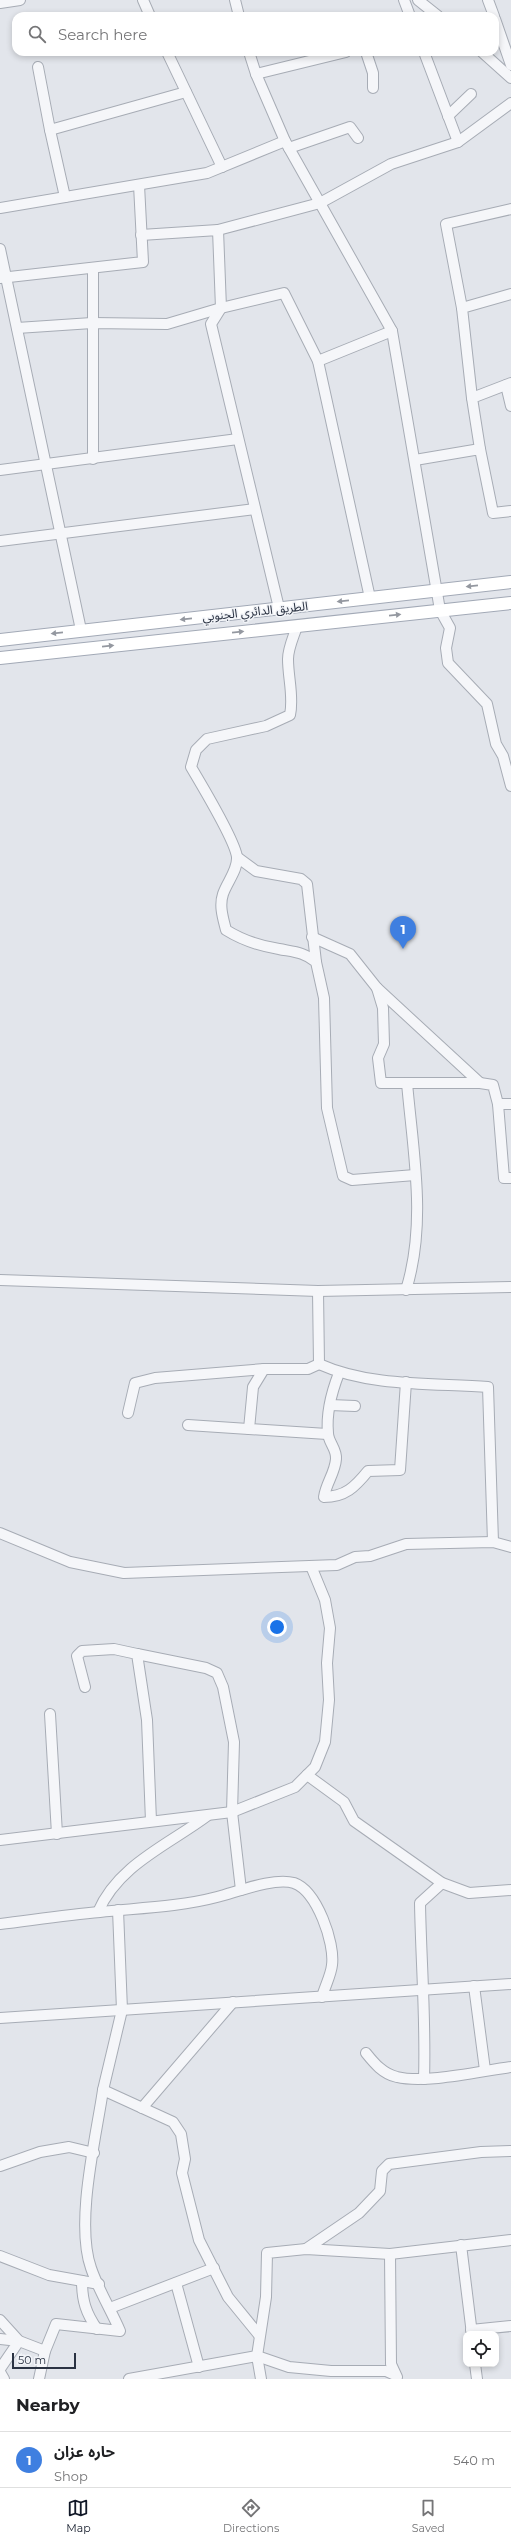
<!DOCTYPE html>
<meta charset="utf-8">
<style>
:root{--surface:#fff;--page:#f6f6f6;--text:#202124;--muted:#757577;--line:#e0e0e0;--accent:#111827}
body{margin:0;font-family:Montserrat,"Noto Sans Arabic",sans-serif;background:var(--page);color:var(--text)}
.controls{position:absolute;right:12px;bottom:12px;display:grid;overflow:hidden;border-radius:8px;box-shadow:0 2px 6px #0003}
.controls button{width:36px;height:36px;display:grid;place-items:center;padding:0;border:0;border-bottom:1px solid var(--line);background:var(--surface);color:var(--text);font:20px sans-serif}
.scale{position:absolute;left:12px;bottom:10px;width:64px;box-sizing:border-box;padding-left:4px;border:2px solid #2a3242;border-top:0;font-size:11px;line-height:14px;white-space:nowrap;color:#2a3242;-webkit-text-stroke:3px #f2f4f8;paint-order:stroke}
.you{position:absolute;left:277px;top:1627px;width:14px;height:14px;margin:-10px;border:3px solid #fff;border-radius:50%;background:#1a73e8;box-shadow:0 0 0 6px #1a73e833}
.badge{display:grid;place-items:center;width:26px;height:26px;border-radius:50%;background:var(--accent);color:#fff;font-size:13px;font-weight:700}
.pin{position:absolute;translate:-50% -33px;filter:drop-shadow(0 1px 2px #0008)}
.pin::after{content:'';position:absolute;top:21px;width:14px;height:12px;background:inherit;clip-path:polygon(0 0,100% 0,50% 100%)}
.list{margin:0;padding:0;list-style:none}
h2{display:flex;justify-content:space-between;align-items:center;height:52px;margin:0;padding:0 16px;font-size:17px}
h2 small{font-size:13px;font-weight:400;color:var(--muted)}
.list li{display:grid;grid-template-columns:26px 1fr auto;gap:12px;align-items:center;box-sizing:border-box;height:56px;padding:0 16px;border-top:1px solid var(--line)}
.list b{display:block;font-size:15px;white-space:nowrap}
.list p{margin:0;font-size:13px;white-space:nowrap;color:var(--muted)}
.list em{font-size:13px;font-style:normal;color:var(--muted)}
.icon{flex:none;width:22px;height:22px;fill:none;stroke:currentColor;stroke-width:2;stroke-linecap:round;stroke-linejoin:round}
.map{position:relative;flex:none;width:511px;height:2379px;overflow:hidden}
.search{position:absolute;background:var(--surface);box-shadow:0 2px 6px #0003;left:12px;right:12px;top:12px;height:44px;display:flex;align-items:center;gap:10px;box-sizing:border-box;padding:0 14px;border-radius:12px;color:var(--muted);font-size:15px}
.sheet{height:108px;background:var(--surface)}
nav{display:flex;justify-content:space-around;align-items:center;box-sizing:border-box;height:56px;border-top:1px solid var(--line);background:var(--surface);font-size:11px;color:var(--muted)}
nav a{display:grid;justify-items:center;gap:2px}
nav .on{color:var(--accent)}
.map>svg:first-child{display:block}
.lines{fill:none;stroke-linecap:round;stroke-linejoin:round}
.minor-casing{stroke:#a7acb5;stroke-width:12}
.major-casing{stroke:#a2a9b6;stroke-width:14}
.minor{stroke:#f5f6f9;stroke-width:10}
.major{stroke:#fff;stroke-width:12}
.oneway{fill:#9498a0}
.labels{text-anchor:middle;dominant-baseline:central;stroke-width:3;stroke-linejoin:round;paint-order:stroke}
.street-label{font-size:12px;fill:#2a3242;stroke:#f2f4f8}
</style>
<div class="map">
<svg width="511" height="2379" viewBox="0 0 511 2379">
<rect width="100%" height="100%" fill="#e2e5eb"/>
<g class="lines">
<g class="minor-casing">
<g id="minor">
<polyline points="143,0 150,16"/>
<polyline points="235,0 239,16"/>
<polyline points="404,0 410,16"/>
<polyline points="418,0 438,16"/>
<polyline points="488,0 494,16"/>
<polyline points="0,3 20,0"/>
<polyline points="495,19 511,65"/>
<polyline points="167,52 222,167"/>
<polyline points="249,52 256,74 285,141 392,331 440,610 450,628 446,648 448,663 487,704 496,744 503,756 511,786"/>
<polyline points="366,52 373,73 373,88"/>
<polyline points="424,52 458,142"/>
<polyline points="482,52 511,78"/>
<polyline points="38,67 50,130 186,92"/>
<polyline points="256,74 346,52"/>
<polyline points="448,116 471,94"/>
<polyline points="50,130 65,197"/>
<polyline points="289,148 350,127 358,138"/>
<polyline points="0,208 207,173 285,141"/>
<polyline points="218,230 320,203 391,164 458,142 511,103"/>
<polyline points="141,235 218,230 221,308 211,324 279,608"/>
<polyline points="0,249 81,630"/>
<polyline points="0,278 143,262 139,185"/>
<polyline points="462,308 446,224 511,209"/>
<polyline points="17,328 92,323 167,324 221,308 284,293 318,361 370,598"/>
<polyline points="318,361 392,331"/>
<polyline points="506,385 511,406"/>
<polyline points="472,398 462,308 511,294"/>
<polyline points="480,449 472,398 511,383"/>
<polyline points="93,459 93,268"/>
<polyline points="415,460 480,449 493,513 511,511"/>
<polyline points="0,470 238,439"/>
<polyline points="0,541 255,509"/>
<path d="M297,626C294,636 288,648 288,659C288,678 294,697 290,715L266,726L207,739L196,750L191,767C201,784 235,840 237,857C238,870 227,882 223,894C219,906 223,918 226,930C242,940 260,946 279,949C294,952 304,952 316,962L324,998L327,1108L343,1176L352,1180L415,1175"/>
<polyline points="237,857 256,871 301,879 307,884 316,962"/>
<polyline points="312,937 350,954 377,988 383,1008 384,1044 378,1058 381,1083 480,1083 493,1085 498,1104 504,1178 511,1178"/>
<polyline points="377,988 480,1083"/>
<polyline points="498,1104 511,1104"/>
<polyline points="0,1280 318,1291 511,1287"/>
<path d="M406,1290C427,1223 413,1152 407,1083"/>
<path d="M318,1291L319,1364C370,1387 433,1383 488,1387L493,1542"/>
<path d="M339,1373C332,1391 326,1413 328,1433C328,1442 337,1449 336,1459C335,1473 326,1483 324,1497C345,1497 355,1487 368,1471L400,1470L406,1382"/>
<polyline points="330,1405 355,1406"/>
<polyline points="128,1413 135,1383 155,1378 264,1369"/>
<polyline points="188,1425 327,1434"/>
<polyline points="249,1429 253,1387 264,1369 308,1369 319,1364"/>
<polyline points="0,1533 70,1562 124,1573 337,1565 355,1557 370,1556 406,1544 493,1542 511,1547"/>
<polyline points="137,1654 206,1668 217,1673 223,1687 234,1742 232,1812 241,1890"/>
<polyline points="85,1687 77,1656 82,1651 114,1649 137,1654 147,1720 151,1821"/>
<polyline points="50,1714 57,1834"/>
<polyline points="307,1775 344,1802 354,1821 442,1883 469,1893 511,1890"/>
<polyline points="0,1840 232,1812 295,1787 315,1767 325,1742 329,1700 327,1663 330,1628 325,1600 311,1566"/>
<path d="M98,1912C118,1865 168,1845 207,1816"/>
<path d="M0,1924C33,1920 66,1915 100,1912C139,1908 179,1907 217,1897C237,1892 274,1877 294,1883C317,1891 335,1943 332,1965C331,1975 325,1986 322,1997"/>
<polyline points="474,1986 485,2070"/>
<polyline points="0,2018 511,1984"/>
<path d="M366,2053C374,2063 383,2074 397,2077C426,2084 480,2071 511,2067"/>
<path d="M424,2079C426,2020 421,1962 420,1903L442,1883"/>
<polyline points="103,2090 122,2010 118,1910"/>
<polyline points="142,2108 233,2002"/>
<polyline points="0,2166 40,2152 69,2147 94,2153"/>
<polyline points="461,2245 472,2334"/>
<polyline points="306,2249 359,2213 380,2191 382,2171 389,2164 481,2152 511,2151"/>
<polyline points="390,2254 391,2364 397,2377"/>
<polyline points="0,2256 49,2275 99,2284"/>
<path d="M82,2281C82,2301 86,2313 97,2329"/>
<polyline points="176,2283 199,2367"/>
<polyline points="110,2308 214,2268"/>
<polyline points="0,2320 19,2341 45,2351"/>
<polyline points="471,2330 511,2326"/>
<polyline points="0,2339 19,2341 0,2369"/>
<polyline points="475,2364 477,2379"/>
<polyline points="0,2372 4,2379"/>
<path d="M39,2379L45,2351L56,2324L120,2331C111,2310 98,2289 91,2268C75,2222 96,2138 103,2090L173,2122L181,2134L185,2159L182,2173L199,2240L228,2297L259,2335"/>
<polyline points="129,2379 257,2356 289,2367 331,2371 386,2371 395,2375"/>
<polyline points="261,2379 257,2356 266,2297 267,2253 306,2249 390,2254 511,2240"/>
</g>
</g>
<g class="major-casing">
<g id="major">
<polyline points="0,640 511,582"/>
<polyline points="0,658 511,603"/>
</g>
</g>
<use href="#minor" class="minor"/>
<use href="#major" class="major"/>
</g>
<defs><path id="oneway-solid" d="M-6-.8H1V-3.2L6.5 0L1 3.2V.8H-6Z"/></defs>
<g class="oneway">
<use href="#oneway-solid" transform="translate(472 586) rotate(174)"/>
<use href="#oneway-solid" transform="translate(343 601) rotate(174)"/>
<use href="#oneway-solid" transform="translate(395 615) rotate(-6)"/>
<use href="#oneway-solid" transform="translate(186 619) rotate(174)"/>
<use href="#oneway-solid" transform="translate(238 632) rotate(-6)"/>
<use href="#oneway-solid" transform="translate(57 633) rotate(174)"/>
<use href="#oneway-solid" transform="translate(108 646) rotate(-6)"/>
</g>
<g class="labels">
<g class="street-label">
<text transform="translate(255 611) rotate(-6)">الطريق الدائري الجنوبي</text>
</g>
</g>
</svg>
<div class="controls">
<button><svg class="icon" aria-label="locate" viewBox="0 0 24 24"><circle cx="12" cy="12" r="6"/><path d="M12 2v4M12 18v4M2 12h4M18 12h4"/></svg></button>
</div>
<div class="scale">50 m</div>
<div class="you"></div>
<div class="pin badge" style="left:403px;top:949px;background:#3f7fe0">1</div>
<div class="search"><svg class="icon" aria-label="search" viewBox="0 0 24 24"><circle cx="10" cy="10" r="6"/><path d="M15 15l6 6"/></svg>Search here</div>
</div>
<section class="sheet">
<h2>Nearby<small></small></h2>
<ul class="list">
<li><span class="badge" style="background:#3f7fe0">1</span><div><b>حاره عزان</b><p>Shop</p></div><em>540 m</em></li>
</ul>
</section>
<nav>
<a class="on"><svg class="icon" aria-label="map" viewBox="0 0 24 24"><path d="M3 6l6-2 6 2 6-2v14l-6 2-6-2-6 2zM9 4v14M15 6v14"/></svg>Map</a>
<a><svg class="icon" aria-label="directions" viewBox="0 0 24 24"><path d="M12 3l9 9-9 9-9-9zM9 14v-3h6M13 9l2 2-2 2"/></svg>Directions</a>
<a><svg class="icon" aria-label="saved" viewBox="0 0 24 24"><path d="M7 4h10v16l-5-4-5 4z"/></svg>Saved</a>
</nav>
